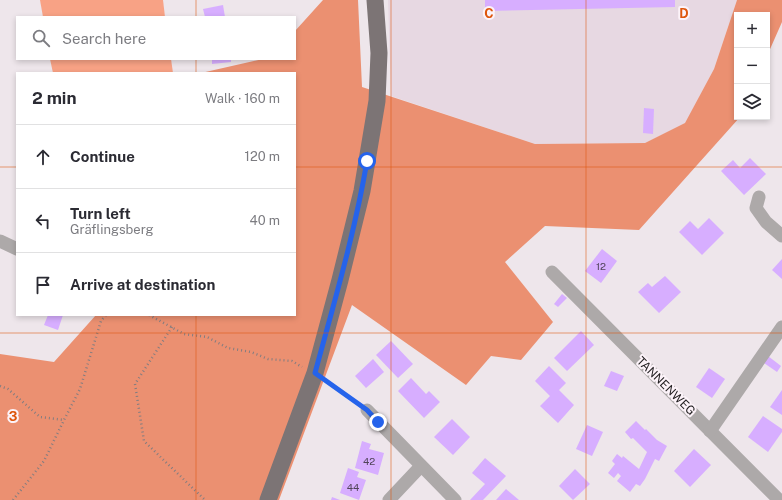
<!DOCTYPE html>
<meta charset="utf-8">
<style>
:root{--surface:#fff;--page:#f2f2f3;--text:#2b2b33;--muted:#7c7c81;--line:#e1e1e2}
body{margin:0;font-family:"Public Sans",sans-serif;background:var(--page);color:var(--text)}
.controls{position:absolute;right:12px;top:12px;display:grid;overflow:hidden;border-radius:0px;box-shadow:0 2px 6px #0003}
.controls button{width:36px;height:36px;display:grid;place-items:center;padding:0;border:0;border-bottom:1px solid var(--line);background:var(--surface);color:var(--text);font:20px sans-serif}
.stop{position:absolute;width:12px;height:12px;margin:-9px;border:3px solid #2563eb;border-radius:50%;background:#fff}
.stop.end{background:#2563eb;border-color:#fff;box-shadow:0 1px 4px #0008}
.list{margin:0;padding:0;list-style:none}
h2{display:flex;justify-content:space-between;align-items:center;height:52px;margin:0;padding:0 16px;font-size:17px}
h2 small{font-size:13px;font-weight:400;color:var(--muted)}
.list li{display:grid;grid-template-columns:26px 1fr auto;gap:12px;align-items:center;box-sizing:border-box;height:64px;padding:0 16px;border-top:1px solid var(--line)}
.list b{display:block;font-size:15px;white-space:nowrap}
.list p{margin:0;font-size:13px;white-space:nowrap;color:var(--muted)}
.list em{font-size:13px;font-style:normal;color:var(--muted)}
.icon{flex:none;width:22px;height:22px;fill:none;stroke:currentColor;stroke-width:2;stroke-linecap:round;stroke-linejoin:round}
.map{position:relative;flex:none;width:782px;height:500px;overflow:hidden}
.search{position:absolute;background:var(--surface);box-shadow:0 2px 6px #0003;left:16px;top:16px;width:280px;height:44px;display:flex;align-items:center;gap:10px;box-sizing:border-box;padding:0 14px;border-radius:0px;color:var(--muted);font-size:15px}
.panel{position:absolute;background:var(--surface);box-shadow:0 2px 6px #0003;left:16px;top:72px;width:280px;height:244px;border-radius:0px}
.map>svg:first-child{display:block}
.built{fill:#e7d8e2}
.green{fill:#f8a285}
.forest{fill:#eb9071}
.building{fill:#d7aeff}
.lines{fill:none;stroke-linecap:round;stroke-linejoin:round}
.path{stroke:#827d80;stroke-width:2.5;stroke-dasharray:1 3;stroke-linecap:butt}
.minor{stroke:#ada9a9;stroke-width:13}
.major{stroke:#7c7475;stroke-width:17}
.route{stroke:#2563eb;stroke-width:5}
.grid{fill:none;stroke:#de560d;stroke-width:1;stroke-opacity:0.55}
.labels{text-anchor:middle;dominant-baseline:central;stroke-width:4;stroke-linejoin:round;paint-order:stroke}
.number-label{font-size:10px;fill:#51445a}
.street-label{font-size:12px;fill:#242123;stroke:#fcf3f9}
.grid-label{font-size:13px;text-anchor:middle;font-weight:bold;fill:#de560d;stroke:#fcf3f9;stroke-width:4;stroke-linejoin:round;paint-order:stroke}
</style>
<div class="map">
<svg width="782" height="500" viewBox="0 0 782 500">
<rect width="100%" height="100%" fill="#eee6eb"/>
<polygon class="built" points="388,0 737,0 714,69 685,124 645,143 535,144 391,96"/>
<g class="green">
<polygon points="40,0 163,0 165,17 43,17"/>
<polygon points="50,59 171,59 173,73 53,73"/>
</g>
<polygon class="forest" points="323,0 358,0 362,87 535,144 645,143 685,123 714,69 737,0 782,0 782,22 767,56 767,15 737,15 737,117 740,117 639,230 545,226 505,262 553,322 521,360 491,356 466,385 352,305 279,500 0,500 0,354 54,362 96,315 295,315 295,73 201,73 263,59 295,59 295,31"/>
<g class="building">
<polygon points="485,0 675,0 675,7 485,11"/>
<polygon points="223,5 225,17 205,17 203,9"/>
<polygon points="212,59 231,59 231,62 212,64"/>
<polygon points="644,108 654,109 653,134 643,133"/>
<polygon points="750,158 766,174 744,195 721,171 733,160 740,168"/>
<polygon points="709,218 724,233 702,255 679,232 690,221 698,229"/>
<polygon points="602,249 617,261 601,283 585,271"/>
<polygon points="782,259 782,279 772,270"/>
<polygon points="665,276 681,292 659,313 638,292 648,283 652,287"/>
<polygon points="562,294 567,298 558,307 554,304"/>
<polygon points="48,315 63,315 58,330 44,325"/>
<polygon points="581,331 594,345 567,371 554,358"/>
<polygon points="391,341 413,364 398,378 376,355"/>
<polygon points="768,356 781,366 777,372 764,363"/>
<polygon points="373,359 384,372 366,388 355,376"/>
<polygon points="549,366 566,383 559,390 574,405 558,423 540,406 550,396 535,381"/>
<polygon points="709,368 725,379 712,398 696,387"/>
<polygon points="611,371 624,376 617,391 604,386"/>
<polygon points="411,378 426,394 429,391 440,402 424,418 398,391"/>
<polygon points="782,390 782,415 770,407"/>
<polygon points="763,416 782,429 782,432 768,452 748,437"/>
<polygon points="452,419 470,437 453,455 434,437"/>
<polygon points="636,421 645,430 646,429 657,440 667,446 659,461 655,459 645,479 640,486 636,484 630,492 617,481 621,476 618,473 614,478 608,473 615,464 612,461 617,454 622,458 623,456 639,469 647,452 633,438 631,439 625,432"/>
<polygon points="587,425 603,432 592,456 576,449"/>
<polygon points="362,441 371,444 369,449 384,453 378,475 355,468"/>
<polygon points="694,449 711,465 690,487 674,471"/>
<polygon points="485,458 506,476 483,500 470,500 485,484 472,473"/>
<polygon points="348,468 359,472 357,477 366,480 359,500 340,493"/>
<polygon points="575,469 590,484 573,500 559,486"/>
<polygon points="506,489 519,500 496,500"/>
<polygon points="332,497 340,500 331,500"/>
</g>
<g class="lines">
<g class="path">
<polyline points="149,315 184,334 207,337 228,348 251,352 268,359 292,361 302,367"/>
<polyline points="172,327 135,384 144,441 205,500"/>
<polyline points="327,382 357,403"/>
<polyline points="0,386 8,389 40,417 64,420"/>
<polyline points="13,500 44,461 64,420 80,389 101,321 106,315"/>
</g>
<g class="minor">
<polyline points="759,197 756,208 766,222 782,236"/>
<polyline points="0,241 17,249"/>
<polyline points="552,272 779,500"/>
<polyline points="367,410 455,500"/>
<polyline points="710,431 782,327"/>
<polyline points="389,500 421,466"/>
</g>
<polyline class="major" points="268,500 315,373 340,280 362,191 377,101 379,53 375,0"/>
</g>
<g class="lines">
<path class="route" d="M367,161C355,232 334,303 315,373L367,410L378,422"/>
</g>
<path class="grid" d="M196,0V17M391,0V500M586,0V500M196,59V73M0,167H17M295,167H782M196,315V500M0,333H782"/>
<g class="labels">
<g class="number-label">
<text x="601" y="266">12</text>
<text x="369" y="461">42</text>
<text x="353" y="487">44</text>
</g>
<g class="street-label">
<text transform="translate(666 386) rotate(45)">TANNENWEG</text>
</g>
</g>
<g class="grid-label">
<text x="489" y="18">C</text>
<text x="684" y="18">D</text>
<text x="13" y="421">3</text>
</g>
</svg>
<div class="controls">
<button>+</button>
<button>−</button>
<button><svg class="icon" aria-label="layers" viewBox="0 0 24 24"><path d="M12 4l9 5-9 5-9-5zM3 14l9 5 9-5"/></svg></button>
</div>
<div class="stop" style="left:367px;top:161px"></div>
<div class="stop end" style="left:378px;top:422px"></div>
<div class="search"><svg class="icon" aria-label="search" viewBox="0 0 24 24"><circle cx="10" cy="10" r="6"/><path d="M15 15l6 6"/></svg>Search here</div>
<section class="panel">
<h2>2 min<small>Walk · 160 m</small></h2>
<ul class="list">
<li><svg class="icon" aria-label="ahead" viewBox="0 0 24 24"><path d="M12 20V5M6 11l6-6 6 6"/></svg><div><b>Continue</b></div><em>120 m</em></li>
<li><svg class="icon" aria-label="left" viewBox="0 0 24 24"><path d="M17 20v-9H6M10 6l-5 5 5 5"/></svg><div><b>Turn left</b><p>Gräflingsberg</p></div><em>40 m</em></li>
<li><svg class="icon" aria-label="arrive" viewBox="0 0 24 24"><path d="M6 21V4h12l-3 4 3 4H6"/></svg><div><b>Arrive at destination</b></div></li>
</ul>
</section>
</div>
